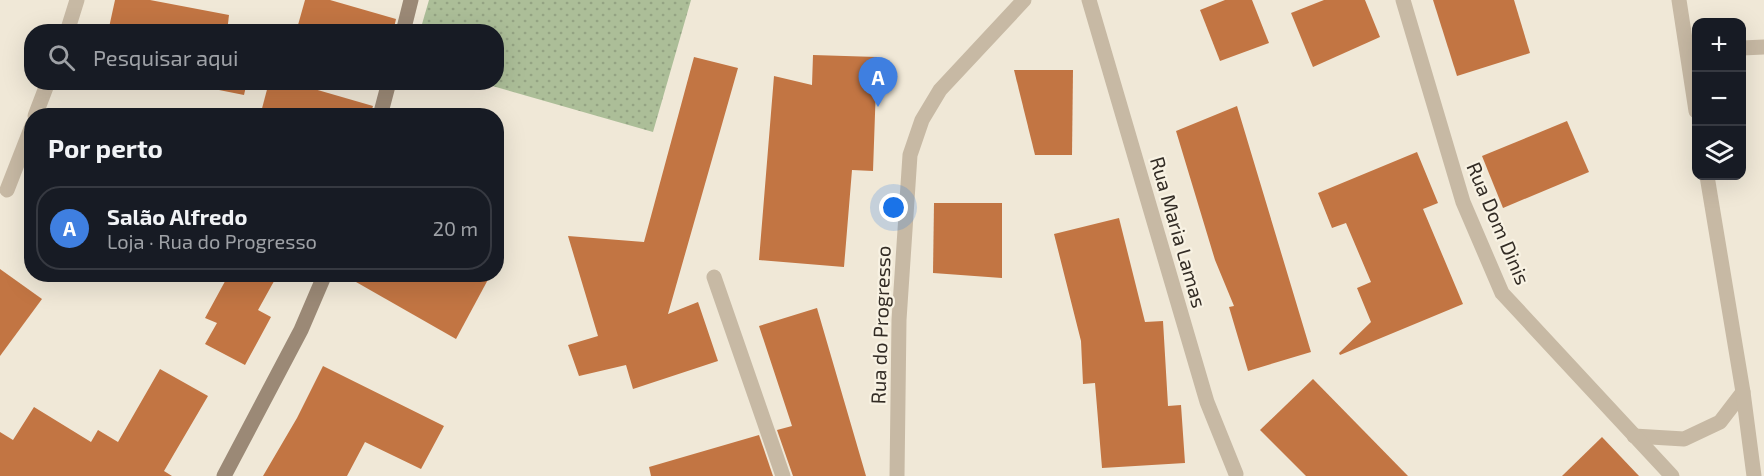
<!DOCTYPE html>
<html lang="pt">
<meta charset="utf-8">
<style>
:root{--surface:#171b24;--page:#242831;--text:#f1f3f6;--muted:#9ea1a6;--line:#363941;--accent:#92a6ad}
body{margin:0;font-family:"Exo 2",sans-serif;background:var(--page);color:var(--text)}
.controls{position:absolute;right:18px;top:18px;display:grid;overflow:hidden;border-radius:12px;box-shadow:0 6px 24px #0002}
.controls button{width:54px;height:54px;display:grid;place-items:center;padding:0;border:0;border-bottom:2px solid var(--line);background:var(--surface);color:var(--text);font:30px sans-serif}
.you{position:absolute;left:894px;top:208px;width:21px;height:21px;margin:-15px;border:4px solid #fff;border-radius:50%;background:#1a73e8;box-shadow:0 0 0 9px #1a73e833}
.badge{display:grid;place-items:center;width:39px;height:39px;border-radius:50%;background:var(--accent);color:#fff;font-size:20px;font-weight:700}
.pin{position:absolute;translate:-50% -50px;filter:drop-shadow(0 2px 3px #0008)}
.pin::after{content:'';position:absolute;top:32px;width:21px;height:18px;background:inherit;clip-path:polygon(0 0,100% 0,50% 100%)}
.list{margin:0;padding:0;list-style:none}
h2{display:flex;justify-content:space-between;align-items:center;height:78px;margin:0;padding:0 24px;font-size:26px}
h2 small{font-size:20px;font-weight:400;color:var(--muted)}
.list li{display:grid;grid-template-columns:39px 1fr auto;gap:18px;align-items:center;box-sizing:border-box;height:84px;margin:0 12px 12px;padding:0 12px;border:2px solid var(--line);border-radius:24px}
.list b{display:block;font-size:22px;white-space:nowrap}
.list p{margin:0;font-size:20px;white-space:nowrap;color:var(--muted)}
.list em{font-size:20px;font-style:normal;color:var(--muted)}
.icon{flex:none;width:33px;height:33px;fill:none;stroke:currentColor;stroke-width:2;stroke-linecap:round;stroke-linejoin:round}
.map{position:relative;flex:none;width:1764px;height:476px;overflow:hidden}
.search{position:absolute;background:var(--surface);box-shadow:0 6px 24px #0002;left:24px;top:24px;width:480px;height:66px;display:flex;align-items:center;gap:15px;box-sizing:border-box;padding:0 21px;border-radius:24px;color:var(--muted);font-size:22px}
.panel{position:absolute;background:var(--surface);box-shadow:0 6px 24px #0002;left:24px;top:108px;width:480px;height:174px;border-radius:24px}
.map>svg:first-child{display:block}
.grass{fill:url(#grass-dots)}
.building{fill:#c27543}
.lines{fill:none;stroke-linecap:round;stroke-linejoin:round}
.lane{stroke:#c7b9a4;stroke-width:15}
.street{stroke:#c7b9a4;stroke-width:15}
.secondary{stroke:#9b8976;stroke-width:15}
.labels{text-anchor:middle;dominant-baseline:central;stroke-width:4.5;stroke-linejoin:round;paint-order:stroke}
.street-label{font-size:20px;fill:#332c25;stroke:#f8f2e3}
</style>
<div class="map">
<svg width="1764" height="476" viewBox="0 0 1764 476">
<defs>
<pattern id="grass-dots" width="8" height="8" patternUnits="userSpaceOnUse" patternTransform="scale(1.5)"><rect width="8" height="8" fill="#acbe98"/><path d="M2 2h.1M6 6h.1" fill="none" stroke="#94a383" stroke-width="1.8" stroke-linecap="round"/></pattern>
</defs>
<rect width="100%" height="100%" fill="#f0e8d7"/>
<polygon class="grass" points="429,0 691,0 653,132 482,83 496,82 496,32 420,31"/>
<g class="building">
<polygon points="115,0 150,0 229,15 227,32 108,32"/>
<polygon points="305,0 330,0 396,19 393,32 296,32"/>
<polygon points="1225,0 1252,0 1269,43 1220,61 1200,10"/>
<polygon points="1324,0 1365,0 1380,37 1313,67 1291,13"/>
<polygon points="1433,0 1514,0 1530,53 1457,76"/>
<polygon points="813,55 877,57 873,171 852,170 844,267 759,260 774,76 812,85"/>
<polygon points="694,57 738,68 668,314 698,302 718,361 633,389 626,365 579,376 568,345 598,336 568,236 644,242"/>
<polygon points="1014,70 1073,70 1072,155 1035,155"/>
<polygon points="179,82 247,82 244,95"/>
<polygon points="269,82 290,82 373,106 370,116 260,116"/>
<polygon points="1237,106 1311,352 1248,371 1229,307 1234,306 1215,260 1176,131"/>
<polygon points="1567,121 1589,172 1503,208 1482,156"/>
<polygon points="1417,152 1438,203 1423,209 1463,304 1340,355 1339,353 1371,322 1357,288 1371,282 1346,223 1332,228 1318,193"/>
<polygon points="934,203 1002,203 1002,278 933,273"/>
<polygon points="1119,218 1145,322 1163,321 1168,406 1181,405 1185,463 1102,468 1095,383 1083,384 1081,341 1054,234"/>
<polygon points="0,269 42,299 0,356"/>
<polygon points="229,274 278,274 258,310 271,317 245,365 205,344 217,323 205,318"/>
<polygon points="342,274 491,274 456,339"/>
<polygon points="817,308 866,476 793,476 777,430 792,426 759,326"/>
<polygon points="323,366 444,426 421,469 365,442 347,476 263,476 297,418"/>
<polygon points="160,369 208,396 164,471 172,476 0,476 0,432 13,440 34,407 91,442 98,430 118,442"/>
<polygon points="1313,379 1408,476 1306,476 1260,430"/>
<polygon points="759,435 773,476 651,476 649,467"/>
<polygon points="1602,437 1639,476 1562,476"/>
</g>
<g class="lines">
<polyline class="lane" points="1634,436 1684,439 1720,422 1743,392"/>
<g class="street">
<polyline points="1089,0 1207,402 1236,474"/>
<polyline points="1403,0 1463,202 1502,293 1672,476"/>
<polyline points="1679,0 1696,111"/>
<polyline points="67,32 77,0"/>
<polyline points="1742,48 1764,47"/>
<polyline points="35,116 48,82"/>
<polyline points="1707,176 1743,392 1754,476"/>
<polyline points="7,190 32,126"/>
<polyline points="714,277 783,476"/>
<polyline points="897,476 899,320 910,155 922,120 940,90 1024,0"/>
</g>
<g class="secondary">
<polyline points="403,32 411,0"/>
<polyline points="380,116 389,82"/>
<polyline points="224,476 301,330 325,274"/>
</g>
</g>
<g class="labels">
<g class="street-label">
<text transform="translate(1499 223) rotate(67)">Rua Dom Dinis</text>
<text transform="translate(1179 232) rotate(74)">Rua Maria Lamas</text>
<text transform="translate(880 325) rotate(-88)">Rua do Progresso</text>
</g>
</g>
</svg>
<div class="controls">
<button>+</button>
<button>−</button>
<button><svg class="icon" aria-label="layers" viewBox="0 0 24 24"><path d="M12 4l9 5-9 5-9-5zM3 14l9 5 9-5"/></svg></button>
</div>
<div class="you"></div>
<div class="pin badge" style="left:878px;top:107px;background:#3f7fe0">A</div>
<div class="search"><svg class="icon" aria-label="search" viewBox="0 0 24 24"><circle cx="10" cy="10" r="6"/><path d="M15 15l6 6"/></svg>Pesquisar aqui</div>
<section class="panel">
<h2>Por perto<small></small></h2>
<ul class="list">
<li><span class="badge" style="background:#3f7fe0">A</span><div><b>Salão Alfredo</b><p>Loja · Rua do Progresso</p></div><em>20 m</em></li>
</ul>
</section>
</div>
